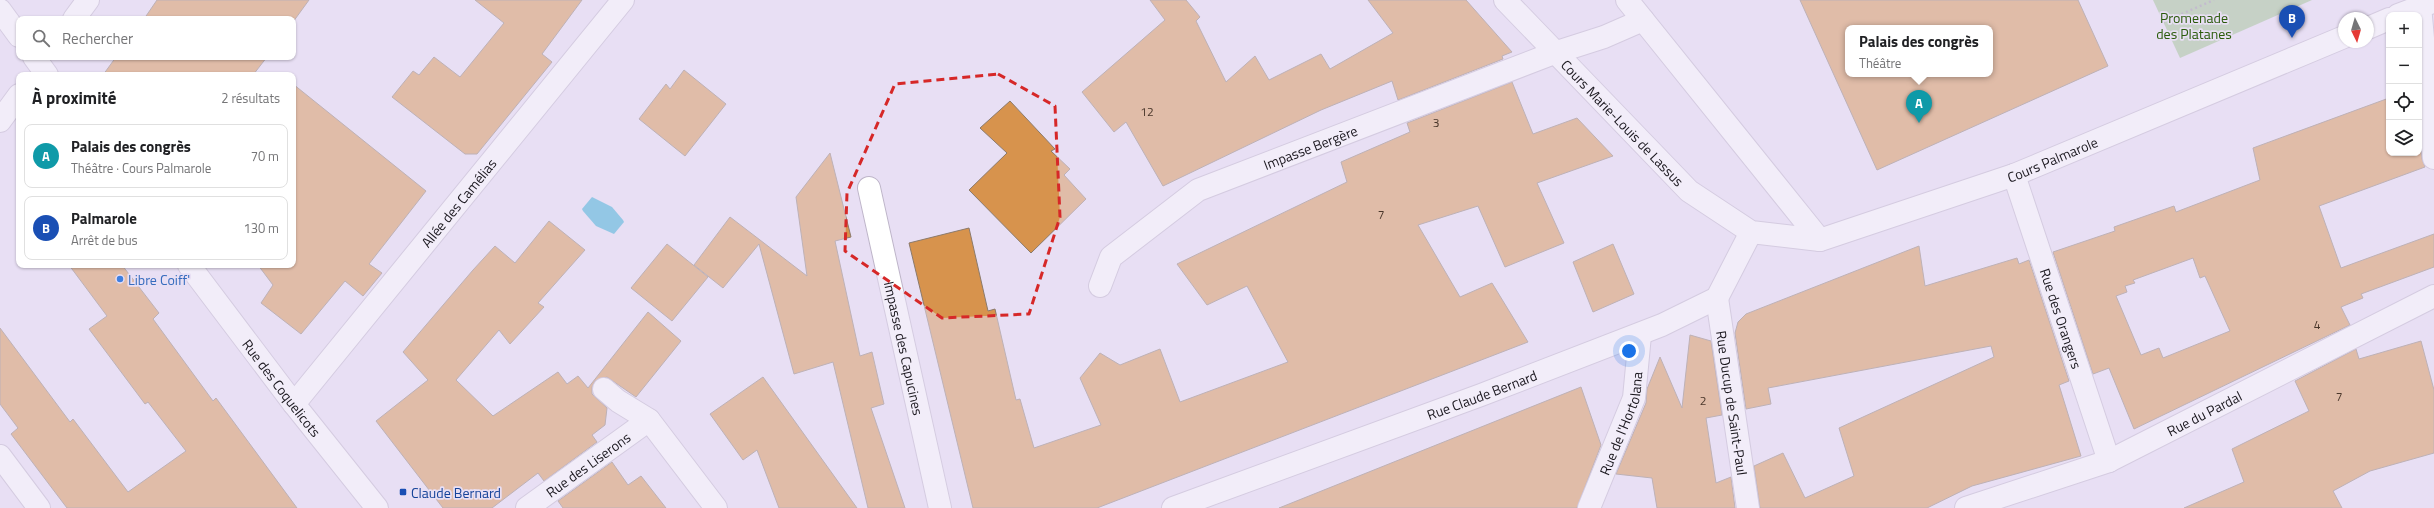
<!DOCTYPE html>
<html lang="fr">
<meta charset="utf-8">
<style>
:root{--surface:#fff;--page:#f2f2f2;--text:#202124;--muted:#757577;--line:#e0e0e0;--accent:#7c3aed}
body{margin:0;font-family:"Titillium Web",sans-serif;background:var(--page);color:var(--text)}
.controls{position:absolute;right:12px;top:12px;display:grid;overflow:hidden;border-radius:8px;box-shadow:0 1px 3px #0004}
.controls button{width:36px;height:36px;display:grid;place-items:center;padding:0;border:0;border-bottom:1px solid var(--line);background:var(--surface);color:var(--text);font:20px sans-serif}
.compass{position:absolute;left:2338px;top:12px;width:36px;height:36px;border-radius:50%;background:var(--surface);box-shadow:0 1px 3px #0004;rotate:175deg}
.you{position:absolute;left:1629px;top:351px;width:14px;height:14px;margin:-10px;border:3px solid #fff;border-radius:50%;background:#1a73e8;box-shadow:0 0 0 6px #1a73e833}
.badge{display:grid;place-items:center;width:26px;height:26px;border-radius:50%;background:var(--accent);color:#fff;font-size:13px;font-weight:700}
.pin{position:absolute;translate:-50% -33px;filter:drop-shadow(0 1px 2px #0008)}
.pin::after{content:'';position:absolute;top:21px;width:14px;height:12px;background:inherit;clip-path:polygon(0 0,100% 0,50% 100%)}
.popup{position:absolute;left:1845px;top:25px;width:148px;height:52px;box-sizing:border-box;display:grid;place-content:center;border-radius:8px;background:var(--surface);filter:drop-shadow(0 1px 3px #0005);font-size:13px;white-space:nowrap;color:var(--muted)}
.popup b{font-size:15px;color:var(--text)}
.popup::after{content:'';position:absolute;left:50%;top:100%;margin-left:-8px;border:8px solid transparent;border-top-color:var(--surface)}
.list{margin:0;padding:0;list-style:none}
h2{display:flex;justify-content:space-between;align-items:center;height:52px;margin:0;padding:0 16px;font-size:17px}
h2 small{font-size:13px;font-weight:400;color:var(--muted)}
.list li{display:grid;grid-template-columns:26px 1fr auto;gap:12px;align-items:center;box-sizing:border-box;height:64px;margin:0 8px 8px;padding:0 8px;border:1px solid var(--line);border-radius:8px}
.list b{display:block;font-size:15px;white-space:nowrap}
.list p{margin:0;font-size:13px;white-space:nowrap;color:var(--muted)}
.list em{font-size:13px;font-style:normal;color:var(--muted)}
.icon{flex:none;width:22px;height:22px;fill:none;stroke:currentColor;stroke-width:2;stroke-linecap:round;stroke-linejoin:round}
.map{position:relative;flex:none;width:2434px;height:508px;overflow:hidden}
.search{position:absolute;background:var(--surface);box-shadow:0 1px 3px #0004;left:16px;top:16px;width:280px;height:44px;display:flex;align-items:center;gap:10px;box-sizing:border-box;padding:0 14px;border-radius:8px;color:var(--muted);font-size:15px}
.panel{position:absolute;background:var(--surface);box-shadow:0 1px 3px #0004;left:16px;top:72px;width:280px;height:196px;border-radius:8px}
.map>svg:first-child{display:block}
.green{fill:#9dc28e}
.water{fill:#2eabd3}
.building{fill:#d7934d;stroke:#8b7a6b;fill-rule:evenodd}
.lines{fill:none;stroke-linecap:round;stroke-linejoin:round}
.minor-casing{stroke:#beb5c9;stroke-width:24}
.path{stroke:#9891a1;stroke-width:2.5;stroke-dasharray:2 3;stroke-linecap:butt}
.minor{stroke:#fff;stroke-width:22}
.marked{fill:none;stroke:#d62828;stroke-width:3;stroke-dasharray:8 5;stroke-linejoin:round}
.shop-dot{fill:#3f7fe0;stroke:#e8dff4;stroke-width:1.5}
.transit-dot{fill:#1a4fb4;stroke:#e8dff4;stroke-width:1.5}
.labels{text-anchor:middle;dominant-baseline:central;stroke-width:3.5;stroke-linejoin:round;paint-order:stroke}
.number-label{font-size:12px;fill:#49362a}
.park-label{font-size:14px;fill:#295a09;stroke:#e8dff4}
.street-label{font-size:14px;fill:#1a171e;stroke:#e8dff4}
.shop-label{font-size:14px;fill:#366cbe;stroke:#e8dff4;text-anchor:start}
.transit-label{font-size:14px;fill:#164399;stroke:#e8dff4;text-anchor:start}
</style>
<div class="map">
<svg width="2434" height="508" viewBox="0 0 2434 508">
<rect width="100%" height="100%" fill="#e8dff4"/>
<polygon class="green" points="2153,0 2312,0 2180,58"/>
<polygon class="water" points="592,197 612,207 623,220 624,222 614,234 596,226 583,211 582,209"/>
<g class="building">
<polygon points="157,0 309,0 293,22 293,19 144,19"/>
<polygon points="475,0 582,0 542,54 552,62 477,154 465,154 392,97 413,71 419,75 434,57 460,77 504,23"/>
<polygon points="1150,0 1186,0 1200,17 1196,21 1226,82 1255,56 1269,80 1321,54 1330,69 1393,33 1368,0 1466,0 1512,52 1502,56 1503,59 1398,100 1392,81 1321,110 1163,186 1126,122 1114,132 1082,92 1165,20"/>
<path d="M1800,0H2078L2108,66L1877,170ZM1848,28H1990V74H1848Z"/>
<polygon points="116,57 267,57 253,75 103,75"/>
<polygon points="684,70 726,104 685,156 639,119 666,84 670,89"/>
<polygon points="1512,82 1533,134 1577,118 1613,156 1537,183 1564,243 1505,267 1478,206 1418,225 1460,297 1492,283 1528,342 1097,508 973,508 909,243 969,228 988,311 995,309 1016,400 1020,399 1034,448 1101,425 1080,378 1100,353 1120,365 1160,349 1180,402 1288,362 1247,286 1207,305 1177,264 1347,182 1341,162 1410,132 1407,123"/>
<polygon points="293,84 426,191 369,264 382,273 363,296 345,281 301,334 261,303 273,285 258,265 293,265"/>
<path d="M2389,98V153H2419V131L2422,159L2425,167L2319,206L2341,268L2434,234V267L2361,294L2363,298L2341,307L2350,325L2134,429L2109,368L2093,374L2053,252L2115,231L2114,227L2174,206L2176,212L2260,180L2253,148ZM2193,258L2200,278L2205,276L2230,331L2163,358L2159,348L2141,355L2116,296L2127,292L2125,286L2135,283L2133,280Z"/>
<polygon points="1010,101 1055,149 1051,151 1070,169 1064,175 1086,199 1031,253 969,190 1007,153 980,128"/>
<polygon points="830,153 851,237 835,241 860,356 872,352 884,404 871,408 905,508 868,508 833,362 794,374 759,244 723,288 694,265 730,217 807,276 796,197"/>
<polygon points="549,221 585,250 538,303 544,307 510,344 499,330 456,380 493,416 558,372 567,384 578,376 588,388 648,312 681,341 636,397 607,377 595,381 592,387 592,394 607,408 605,425 592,435 597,442 544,481 538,473 492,508 443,508 376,421 428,380 403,352 473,270 495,246 515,263"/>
<polygon points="667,244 708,277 672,321 631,288"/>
<polygon points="1613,244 1634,294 1593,312 1573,262"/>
<polygon points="1919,246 1925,286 2017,258 2019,264 2029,260 2069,381 2059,385 2081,456 1972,486 1927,508 1760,508 1754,466 1783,453 1805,498 1854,476 1839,428 1994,357 1991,346 1768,388 1771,404 1746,409 1735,333 1738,322 1746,314"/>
<polygon points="69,265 122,265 159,313 153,319 213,401 216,398 297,508 67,508 11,434 18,428 0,404 0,328 70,422 73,419 128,492 186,451 148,402 145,404 89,329 107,316"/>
<polygon points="1690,335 1711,341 1722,415 1706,418 1716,483 1731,477 1735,508 1657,508 1652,478 1616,474 1646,403 1647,389 1660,357 1682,408"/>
<polygon points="2421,341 2434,390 2434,453 2370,471 2333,491 2342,508 2184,508 2244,482 2232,449 2309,411 2295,381 2356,349 2359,359"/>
<polygon points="763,377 857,508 779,508 757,450 743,460 710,414"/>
<polygon points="1581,387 1601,445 1577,508 1279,508"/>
<polygon points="612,462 628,485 641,476 666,508 563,508 558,501"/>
</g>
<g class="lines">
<g class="minor-casing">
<g id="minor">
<path id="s1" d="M1505,0L1689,191L1751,232L1820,240L2014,175L2344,37"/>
<polyline points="1627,0 1820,240"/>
<polyline points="2420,6 2434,158"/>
<polyline points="0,10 19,36"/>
<polyline points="2398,15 2433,2"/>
<polyline points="74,19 88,0"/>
<polyline points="2368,28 2389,19"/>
<polyline points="34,57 47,75"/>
<polyline points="0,121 19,95"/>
<path id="s2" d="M2014,175L2109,461"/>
<path id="s3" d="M869,188L940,508"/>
<path id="s4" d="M189,265L294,404L377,508"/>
<path id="s5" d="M1100,286L1111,257L1198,190L1554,53L1604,37L1643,20"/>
<path id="s6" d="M1717,298L1748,508"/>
<polyline points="604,389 618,401 649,420 716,508"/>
<path id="s7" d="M294,404L623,0"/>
<polyline points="0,456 39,508"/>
<path id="s8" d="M527,508L649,420"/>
<path id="s9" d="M1173,508L1481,395L1662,325L1717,298L1751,232"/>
<path id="s10" d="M1589,508L1634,398L1640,335"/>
<path id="s11" d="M1966,508L2109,461L2434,296"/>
</g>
</g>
<polyline class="path" points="2163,22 2214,0"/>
<use href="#minor" class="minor"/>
</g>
<path d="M0 0H2434V508H0ZM998,74L1055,106L1060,217L1029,314L942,318L845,251L847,193L895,84Z" fill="#e8dff4" fill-opacity=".55" fill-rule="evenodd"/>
<path class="marked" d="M998,74L1055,106L1060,217L1029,314L942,318L845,251L847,193L895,84Z"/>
<circle class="shop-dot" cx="120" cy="279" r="4"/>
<rect class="transit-dot" x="399" y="488" width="8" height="8" rx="2"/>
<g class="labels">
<g class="number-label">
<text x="1147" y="111">12</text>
<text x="1436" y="122">3</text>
<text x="1381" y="214">7</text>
<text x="2317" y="324">4</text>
<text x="2339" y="396">7</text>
<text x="1703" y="400">2</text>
</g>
<g class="park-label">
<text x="2194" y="17">Promenade<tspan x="2194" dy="16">des Platanes</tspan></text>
</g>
<g class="street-label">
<text stroke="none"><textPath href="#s1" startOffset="170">Cours Marie-Louis de Lassus</textPath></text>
<text stroke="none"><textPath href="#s5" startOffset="261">Impasse Bergère</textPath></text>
<text stroke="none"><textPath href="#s1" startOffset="655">Cours Palmarole</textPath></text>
<text stroke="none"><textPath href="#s7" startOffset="260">Allée des Camélias</textPath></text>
<text stroke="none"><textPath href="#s2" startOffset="151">Rue des Orangers</textPath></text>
<text stroke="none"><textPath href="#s3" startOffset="164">Impasse des Capucines</textPath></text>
<text stroke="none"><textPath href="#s4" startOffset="154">Rue des Coquelicots</textPath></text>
<text stroke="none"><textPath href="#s9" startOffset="329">Rue Claude Bernard</textPath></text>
<text stroke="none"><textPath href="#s6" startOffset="106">Rue Ducup de Saint-Paul</textPath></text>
<text stroke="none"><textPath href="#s11" startOffset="257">Rue du Pardal</textPath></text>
<text stroke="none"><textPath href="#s10" startOffset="91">Rue de l'Hortolana</textPath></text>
<text stroke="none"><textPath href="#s8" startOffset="75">Rue des Liserons</textPath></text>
</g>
<g class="shop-label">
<text x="128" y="279">Libre Coiff'</text>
</g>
<g class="transit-label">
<text x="411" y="492">Claude Bernard</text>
</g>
</g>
</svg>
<div class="controls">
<button>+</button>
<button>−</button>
<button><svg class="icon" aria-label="locate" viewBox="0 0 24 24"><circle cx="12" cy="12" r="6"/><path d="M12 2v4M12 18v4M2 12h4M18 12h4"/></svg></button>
<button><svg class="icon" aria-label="layers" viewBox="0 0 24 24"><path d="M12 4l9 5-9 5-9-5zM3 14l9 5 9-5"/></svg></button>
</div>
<svg class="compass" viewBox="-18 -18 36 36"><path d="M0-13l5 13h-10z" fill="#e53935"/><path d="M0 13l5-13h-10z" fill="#757577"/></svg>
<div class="you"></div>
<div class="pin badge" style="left:1919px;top:123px;background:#0f9aa8">A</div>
<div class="popup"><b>Palais des congrès</b>Théâtre</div>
<div class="pin badge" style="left:2292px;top:38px;background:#1a4fb4">B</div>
<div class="search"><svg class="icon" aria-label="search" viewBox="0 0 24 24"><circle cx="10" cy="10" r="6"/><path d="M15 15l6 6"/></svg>Rechercher</div>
<section class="panel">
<h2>À proximité<small>2 résultats</small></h2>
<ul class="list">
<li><span class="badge" style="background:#0f9aa8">A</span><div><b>Palais des congrès</b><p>Théâtre · Cours Palmarole</p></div><em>70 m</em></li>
<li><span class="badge" style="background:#1a4fb4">B</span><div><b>Palmarole</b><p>Arrêt de bus</p></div><em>130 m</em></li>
</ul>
</section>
</div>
